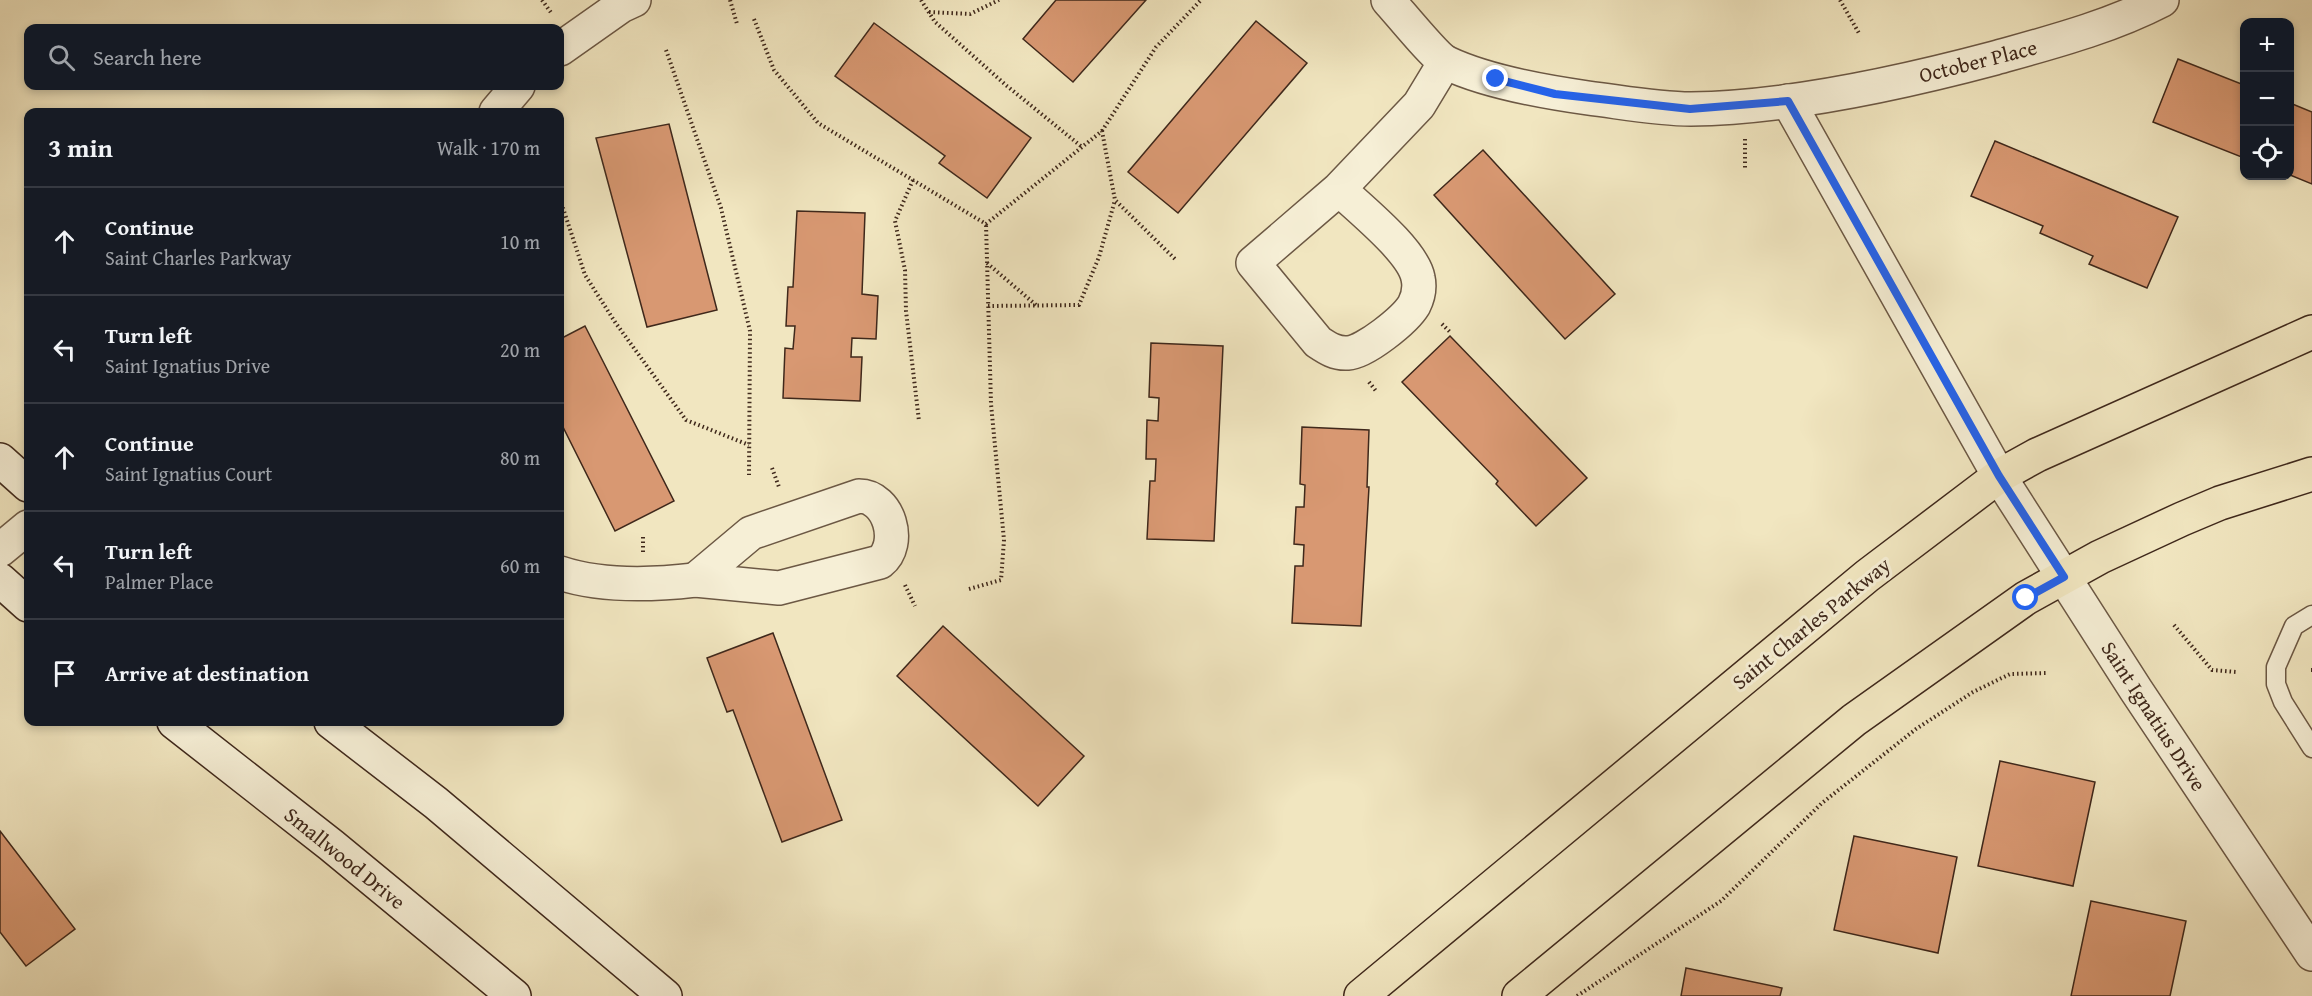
<!DOCTYPE html>
<meta charset="utf-8">
<style>
:root{--surface:#171b24;--page:#242831;--text:#f1f3f6;--muted:#9ea1a6;--line:#363941}
body{margin:0;font-family:"Gentium Book Plus",serif;background:var(--page);color:var(--text)}
.controls{position:absolute;right:18px;top:18px;display:grid;overflow:hidden;border-radius:12px;box-shadow:0 3px 9px #0003}
.controls button{width:54px;height:54px;display:grid;place-items:center;padding:0;border:0;border-bottom:2px solid var(--line);background:var(--surface);color:var(--text);font:30px sans-serif}
.stop{position:absolute;width:18px;height:18px;margin:-14px;border:4px solid #2563eb;border-radius:50%;background:#fff}
.stop.end{background:#2563eb;border-color:#fff;box-shadow:0 2px 6px #0008}
.list{margin:0;padding:0;list-style:none}
h2{display:flex;justify-content:space-between;align-items:center;height:78px;margin:0;padding:0 24px;font-size:26px}
h2 small{font-size:20px;font-weight:400;color:var(--muted)}
.list li{display:grid;grid-template-columns:39px 1fr auto;gap:18px;align-items:center;box-sizing:border-box;height:108px;padding:0 24px;border-top:2px solid var(--line)}
.list b{display:block;font-size:22px;white-space:nowrap}
.list p{margin:0;font-size:20px;white-space:nowrap;color:var(--muted)}
.list em{font-size:20px;font-style:normal;color:var(--muted)}
.icon{flex:none;width:33px;height:33px;fill:none;stroke:currentColor;stroke-width:2;stroke-linecap:round;stroke-linejoin:round}
.map{position:relative;flex:none;width:2312px;height:996px;overflow:hidden}
.search{position:absolute;background:var(--surface);box-shadow:0 3px 9px #0003;left:24px;top:24px;width:540px;height:66px;display:flex;align-items:center;gap:15px;box-sizing:border-box;padding:0 21px;border-radius:12px;color:var(--muted);font-size:22px}
.panel{position:absolute;background:var(--surface);box-shadow:0 3px 9px #0003;left:24px;top:108px;width:540px;height:618px;border-radius:12px}
.map>svg:first-child{display:block}
.building{fill:#d89872;stroke:#3f281b;stroke-width:1.5}
.lines{fill:none;stroke-linecap:round;stroke-linejoin:round}
.service-casing{stroke:#6c5844;stroke-width:21}
.minor-casing{stroke:#6c5844;stroke-width:36}
.secondary-casing{stroke:#3f281b;stroke-width:36}
.primary-casing{stroke:#3f281b;stroke-width:36}
.path{stroke:#3f281b;stroke-width:4;stroke-dasharray:1.5 3;stroke-linecap:butt}
.service{stroke:#f6efd6;stroke-width:18}
.minor{stroke:#f6efd6;stroke-width:33}
.secondary{stroke:#f6efd6;stroke-width:33}
.primary{stroke:#f1e6c0;stroke-width:33}
.route{stroke:#2563eb;stroke-width:8}
.labels{text-anchor:middle;dominant-baseline:central;stroke-width:6;stroke-linejoin:round;paint-order:stroke}
.street-label{font-size:21px;fill:#3f281b;stroke:#f6efd6}
</style>
<div class="map">
<svg width="2312" height="996" viewBox="0 0 2312 996">
<rect width="100%" height="100%" fill="#f1e6c0"/>
<filter id="stains"><feTurbulence type="fractalNoise" baseFrequency=".00333" numOctaves="4"/><feColorMatrix values="0 0 0 0 .2 0 0 0 0 .09 0 0 0 0 .02 0 0 0 .5 -.17"/></filter>
<radialGradient id="worn" r=".72"><stop offset=".6" stop-color="#630" stop-opacity="0"/><stop offset="1" stop-color="#630" stop-opacity=".3"/></radialGradient>
<g class="building">
<polygon points="1056,0 1146,0 1073,82 1023,39"/>
<polygon points="1256,21 1307,63 1178,213 1128,172"/>
<polygon points="874,23 1031,138 987,198 939,163 945,156 835,76"/>
<polygon points="2178,59 2244,85 2244,158 2153,122"/>
<polygon points="2290,103 2312,112 2312,184 2290,175"/>
<polygon points="669,124 717,310 647,327 596,138"/>
<polygon points="1995,141 2178,217 2147,288 2089,264 2093,256 2040,233 2043,226 1971,196"/>
<polygon points="1483,150 1615,294 1565,339 1434,195"/>
<polygon points="797,211 865,213 862,294 878,296 876,339 852,338 851,357 862,357 860,401 783,398 785,348 793,349 795,326 786,326 788,287 793,287"/>
<polygon points="585,326 674,501 615,531 560,421 560,339"/>
<polygon points="1450,336 1587,478 1536,526 1496,484 1498,481 1402,382"/>
<polygon points="1151,343 1223,346 1214,541 1147,539 1150,481 1155,481 1156,459 1146,459 1147,420 1158,421 1159,398 1149,397"/>
<polygon points="1302,427 1369,430 1367,487 1369,487 1361,626 1292,623 1295,566 1303,566 1304,545 1294,544 1296,507 1304,507 1305,485 1300,484"/>
<polygon points="943,626 1084,756 1038,806 897,676"/>
<polygon points="773,633 842,820 782,842 733,710 727,712 707,658"/>
<polygon points="2000,761 2095,782 2073,886 1978,866"/>
<polygon points="0,831 75,929 26,966 0,932"/>
<polygon points="1854,836 1957,857 1938,953 1834,930"/>
<polygon points="2091,901 2186,921 2170,996 2071,996"/>
<polygon points="1686,968 1782,988 1780,996 1681,996"/>
</g>
<g class="lines">
<g class="service-casing">
<polyline id="service" points="2312,615 2294,626 2276,667 2276,684 2283,702 2312,748"/>
</g>
<g class="minor-casing">
<g id="minor">
<path d="M1388,0C1399,12 1436,58 1447,63C1485,81 1545,92 1588,98C1621,102 1657,109 1691,109C1789,108 1901,83 1995,58C2052,42 2110,27 2162,0"/>
<polyline points="560,49 621,6 634,0"/>
<polyline points="1788,101 1999,476 2136,690 2312,954"/>
<polyline points="496,112 518,86"/>
<path d="M1339,189C1360,209 1413,251 1418,278C1420,287 1418,297 1414,305C1405,320 1365,352 1348,353C1336,354 1327,348 1318,342L1253,263L1339,189L1419,105L1445,62"/>
<path d="M859,496C889,496 903,544 880,562L779,588L695,580L751,533Z"/>
<polyline points="0,550 28,527"/>
<path d="M560,573C602,587 652,585 695,580"/>
</g>
</g>
<g class="secondary-casing">
<g id="secondary">
<polyline points="0,460 28,485"/>
<polyline points="0,580 28,605"/>
<polyline points="174,722 331,845 514,996"/>
<polyline points="331,722 436,803 665,996"/>
</g>
</g>
<g class="primary-casing">
<g id="primary">
<polyline points="1361,996 1867,576 1999,476 2037,455 2312,332"/>
<polyline points="1519,996 1854,720 2026,598 2100,557 2182,519 2220,503 2312,474"/>
</g>
</g>
<g class="path">
<polyline points="542,0 552,14"/>
<polyline points="730,0 737,24"/>
<polyline points="921,0 935,22 1007,86 1082,147"/>
<polyline points="1840,0 1860,35"/>
<polyline points="929,12 970,14 999,0"/>
<polyline points="754,19 774,70 818,123 986,224 1102,131 1115,200 1176,260"/>
<polyline points="666,50 721,208 750,331 749,475"/>
<polyline points="1102,131 1156,47 1201,0"/>
<polyline points="1745,139 1745,168"/>
<polyline points="913,180 895,221 905,270 906,311 919,421"/>
<polyline points="560,199 585,275 615,322 686,420 749,445"/>
<polyline points="987,263 1036,305"/>
<polyline points="988,306 1079,305 1099,257 1115,200"/>
<polyline points="1442,324 1450,332"/>
<polyline points="1369,382 1376,391"/>
<polyline points="772,468 779,487"/>
<polyline points="643,537 643,552"/>
<polyline points="905,585 915,606"/>
<polyline points="969,589 1001,580 1004,540 991,404 986,224"/>
<polyline points="2174,625 2212,670 2237,672"/>
<polyline points="2311,670 2312,670"/>
<polyline points="1577,996 1721,901 1822,803 1916,729 1973,692 2010,674 2046,673"/>
</g>
<use href="#service" class="service"/>
<use href="#minor" class="minor"/>
<use href="#secondary" class="secondary"/>
<use href="#primary" class="primary"/>
</g>
<g class="lines">
<polyline class="route" points="1496,79 1555,94 1690,109 1788,101 1999,476 2064,577 2026,598"/>
</g>
<g class="labels">
<g class="street-label">
<text transform="translate(1978 61) rotate(-14)">October Place</text>
<text transform="translate(1811 623) rotate(-39)">Saint Charles Parkway</text>
<text transform="translate(2154 716) rotate(57)">Saint Ignatius Drive</text>
<text transform="translate(345 858) rotate(39)">Smallwood Drive</text>
</g>
</g>
<rect width="100%" height="100%" filter="url(#stains)"/>
<rect width="100%" height="100%" fill="url(#worn)"/>
</svg>
<div class="controls">
<button>+</button>
<button>−</button>
<button><svg class="icon" aria-label="locate" viewBox="0 0 24 24"><circle cx="12" cy="12" r="6"/><path d="M12 2v4M12 18v4M2 12h4M18 12h4"/></svg></button>
</div>
<div class="stop" style="left:2026px;top:598px"></div>
<div class="stop end" style="left:1496px;top:79px"></div>
<div class="search"><svg class="icon" aria-label="search" viewBox="0 0 24 24"><circle cx="10" cy="10" r="6"/><path d="M15 15l6 6"/></svg>Search here</div>
<section class="panel">
<h2>3 min<small>Walk · 170 m</small></h2>
<ul class="list">
<li><svg class="icon" aria-label="ahead" viewBox="0 0 24 24"><path d="M12 20V5M6 11l6-6 6 6"/></svg><div><b>Continue</b><p>Saint Charles Parkway</p></div><em>10 m</em></li>
<li><svg class="icon" aria-label="left" viewBox="0 0 24 24"><path d="M17 20v-9H6M10 6l-5 5 5 5"/></svg><div><b>Turn left</b><p>Saint Ignatius Drive</p></div><em>20 m</em></li>
<li><svg class="icon" aria-label="ahead" viewBox="0 0 24 24"><path d="M12 20V5M6 11l6-6 6 6"/></svg><div><b>Continue</b><p>Saint Ignatius Court</p></div><em>80 m</em></li>
<li><svg class="icon" aria-label="left" viewBox="0 0 24 24"><path d="M17 20v-9H6M10 6l-5 5 5 5"/></svg><div><b>Turn left</b><p>Palmer Place</p></div><em>60 m</em></li>
<li><svg class="icon" aria-label="arrive" viewBox="0 0 24 24"><path d="M6 21V4h12l-3 4 3 4H6"/></svg><div><b>Arrive at destination</b></div></li>
</ul>
</section>
</div>
